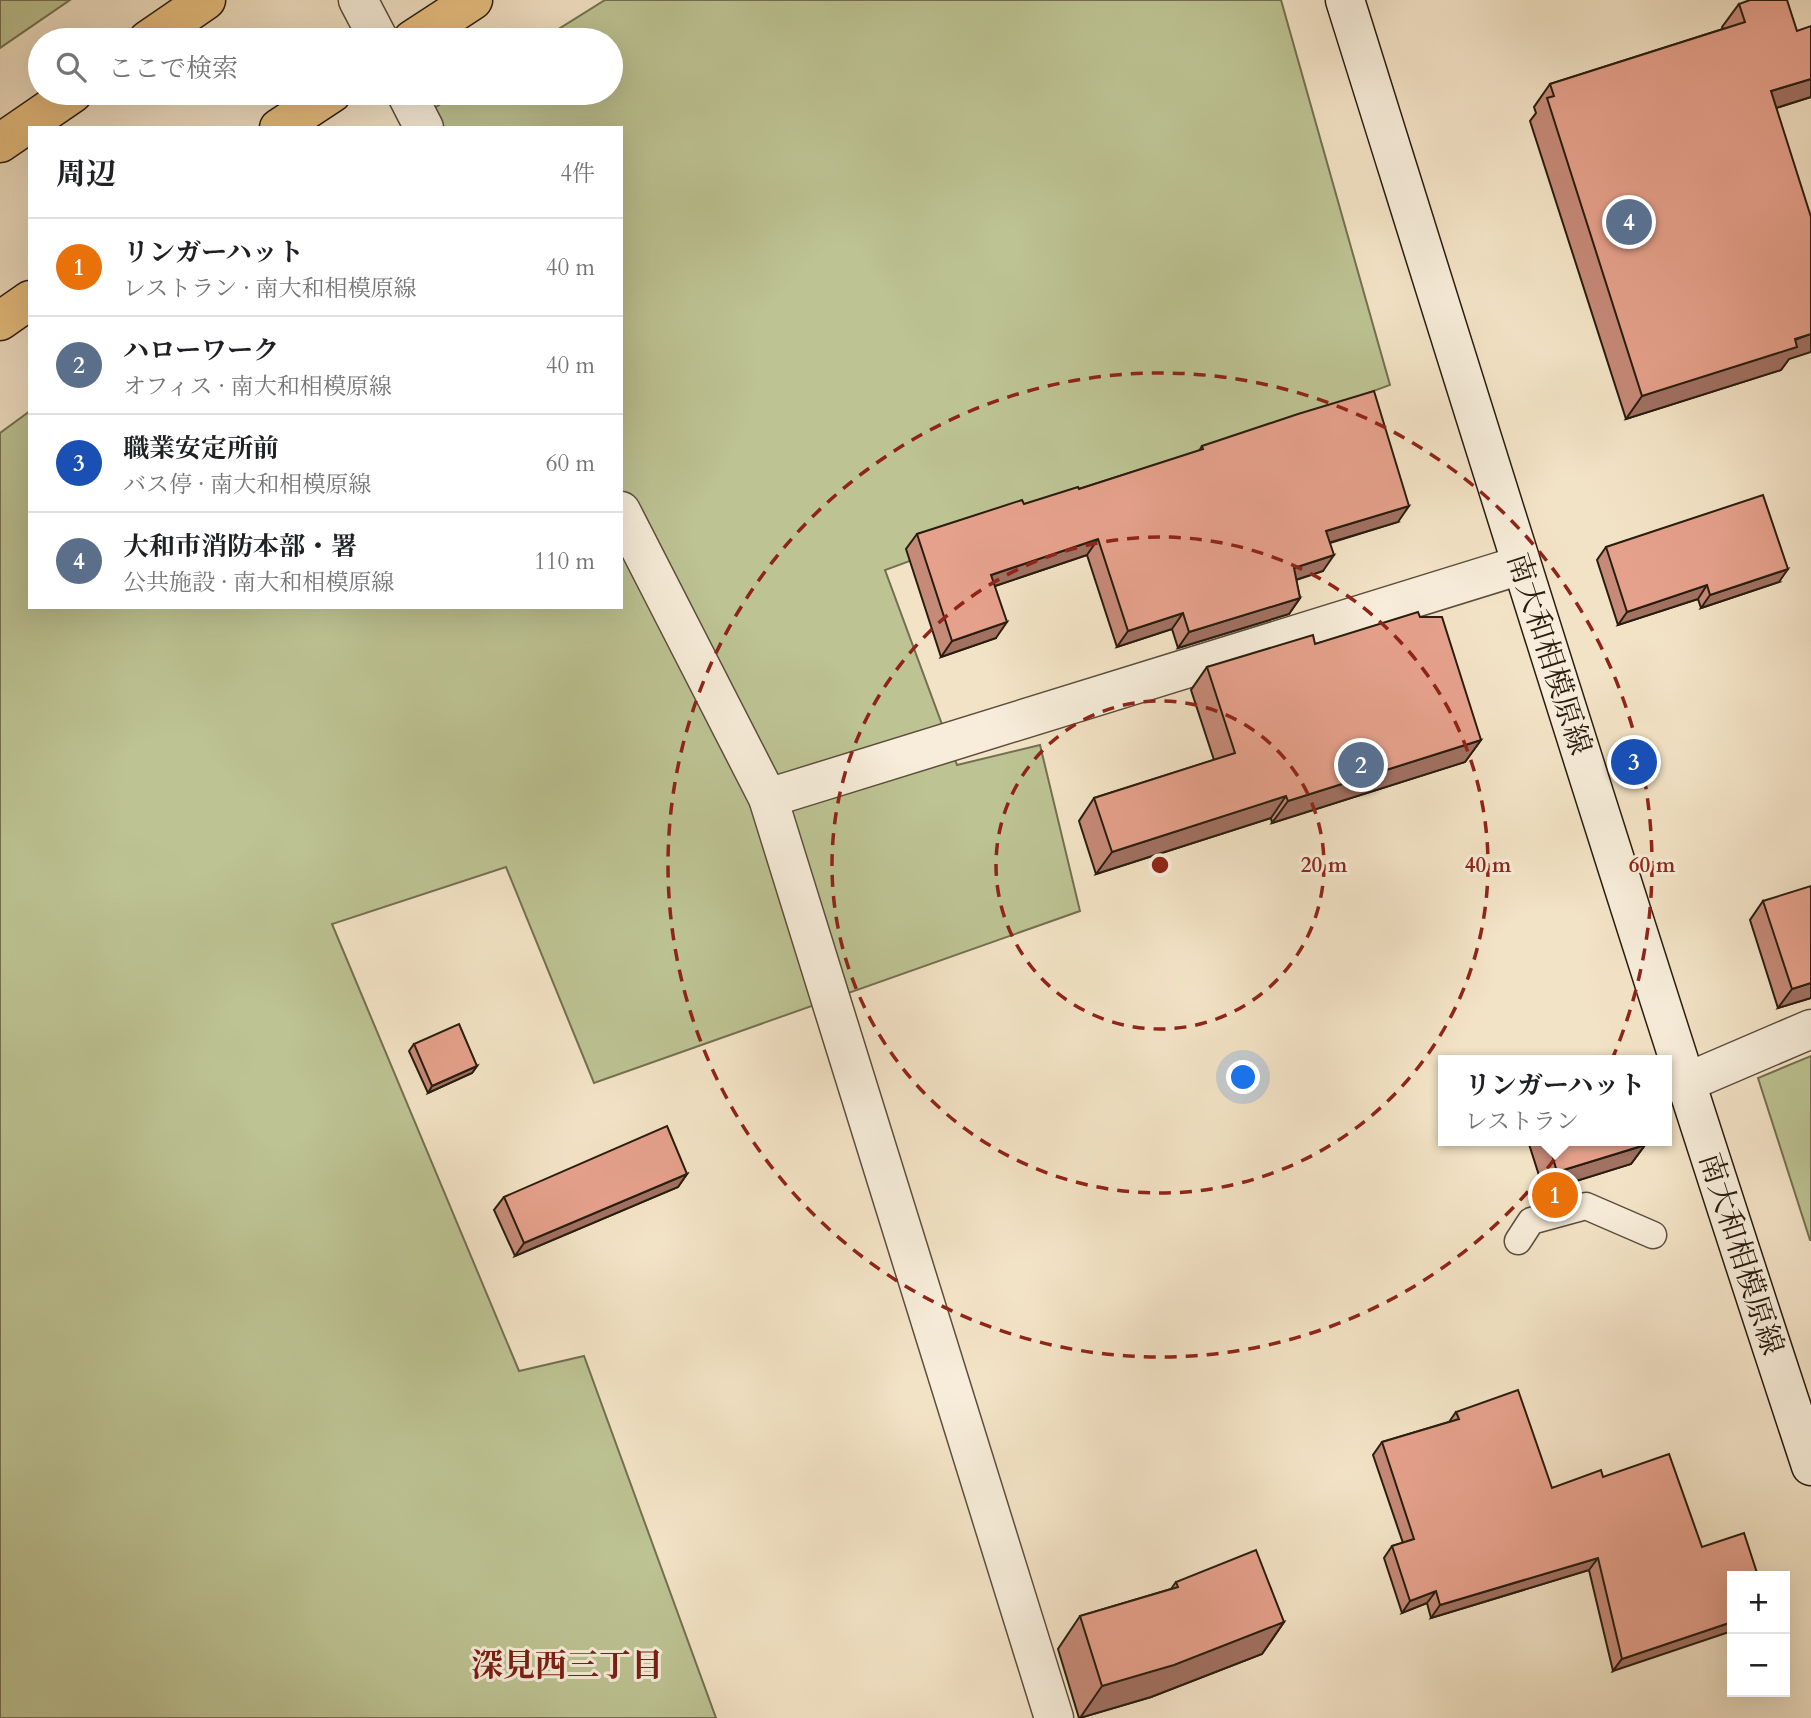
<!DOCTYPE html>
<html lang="ja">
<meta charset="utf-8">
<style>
:root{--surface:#fff;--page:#f6f6f6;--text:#202124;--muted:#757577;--line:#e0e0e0;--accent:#b45309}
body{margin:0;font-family:Cardo,"Noto Serif JP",serif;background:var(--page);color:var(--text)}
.controls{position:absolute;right:21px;bottom:21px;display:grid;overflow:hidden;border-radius:0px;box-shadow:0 7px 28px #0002}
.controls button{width:63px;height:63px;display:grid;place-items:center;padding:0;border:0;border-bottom:2px solid var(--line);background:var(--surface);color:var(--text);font:35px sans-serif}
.you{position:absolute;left:1244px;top:1078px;width:24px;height:24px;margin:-18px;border:5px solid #fff;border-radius:50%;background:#1a73e8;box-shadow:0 0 0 10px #1a73e833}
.badge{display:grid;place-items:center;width:46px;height:46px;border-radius:50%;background:var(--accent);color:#fff;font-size:23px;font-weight:700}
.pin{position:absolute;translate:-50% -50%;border:4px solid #fff;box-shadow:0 2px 7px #0006}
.popup{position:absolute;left:1438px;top:1055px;width:234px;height:91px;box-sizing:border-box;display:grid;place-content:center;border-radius:0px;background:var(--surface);filter:drop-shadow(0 2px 5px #0005);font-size:23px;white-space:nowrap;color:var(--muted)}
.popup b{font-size:26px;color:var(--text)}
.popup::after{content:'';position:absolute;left:50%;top:100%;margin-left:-14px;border:14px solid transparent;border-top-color:var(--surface)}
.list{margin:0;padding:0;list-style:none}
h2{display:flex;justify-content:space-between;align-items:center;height:91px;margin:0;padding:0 28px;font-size:30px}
h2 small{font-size:23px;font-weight:400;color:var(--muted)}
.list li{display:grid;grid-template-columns:46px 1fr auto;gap:21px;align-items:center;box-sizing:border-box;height:98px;padding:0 28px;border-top:2px solid var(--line)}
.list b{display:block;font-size:26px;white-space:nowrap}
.list p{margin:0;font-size:23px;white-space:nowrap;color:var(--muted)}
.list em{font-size:23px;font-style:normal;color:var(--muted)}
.icon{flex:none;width:38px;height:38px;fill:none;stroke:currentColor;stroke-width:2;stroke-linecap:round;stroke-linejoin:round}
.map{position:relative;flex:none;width:1811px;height:1718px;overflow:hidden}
.search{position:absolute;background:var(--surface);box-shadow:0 7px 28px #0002;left:28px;top:28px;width:595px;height:77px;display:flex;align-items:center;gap:18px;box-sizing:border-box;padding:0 24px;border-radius:38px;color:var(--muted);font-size:26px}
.panel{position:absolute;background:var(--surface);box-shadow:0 7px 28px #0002;left:28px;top:126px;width:595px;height:483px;border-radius:0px}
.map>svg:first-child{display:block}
.green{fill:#bdc393;stroke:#737051;stroke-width:2}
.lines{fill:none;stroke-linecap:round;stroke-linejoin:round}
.lane-casing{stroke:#5c4e3d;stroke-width:29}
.street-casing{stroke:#5c4e3d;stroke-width:41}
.secondary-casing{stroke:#291d0f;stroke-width:41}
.highway-casing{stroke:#291d0f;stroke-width:41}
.lane{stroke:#f7edda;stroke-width:26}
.street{stroke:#f7edda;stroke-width:38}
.secondary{stroke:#f7edda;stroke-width:38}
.highway{stroke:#eac283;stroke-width:38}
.wall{fill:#c68a78;stroke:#291d0f;stroke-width:2}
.shaded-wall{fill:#a17162;stroke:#291d0f;stroke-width:2}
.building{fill:#e6a18c;stroke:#291d0f;stroke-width:2}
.ring{fill:none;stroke:#8f2418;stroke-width:3.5;stroke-dasharray:12 9}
.labels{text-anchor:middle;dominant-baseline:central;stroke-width:6;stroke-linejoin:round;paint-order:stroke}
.street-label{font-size:30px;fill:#291d0f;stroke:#f7edda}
.neighbourhood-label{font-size:32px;font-weight:bold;fill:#7a1f14;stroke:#f7edda}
.centre{fill:#8f2418;stroke:#f7edda;stroke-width:3.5}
.ring-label{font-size:21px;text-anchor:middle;font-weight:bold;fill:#8f2418;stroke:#f7edda;stroke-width:6;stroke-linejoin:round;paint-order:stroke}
</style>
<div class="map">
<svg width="1811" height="1718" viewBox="0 0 1811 1718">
<rect width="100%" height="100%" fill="#f3e3c6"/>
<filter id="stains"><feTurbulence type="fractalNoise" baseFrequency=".00286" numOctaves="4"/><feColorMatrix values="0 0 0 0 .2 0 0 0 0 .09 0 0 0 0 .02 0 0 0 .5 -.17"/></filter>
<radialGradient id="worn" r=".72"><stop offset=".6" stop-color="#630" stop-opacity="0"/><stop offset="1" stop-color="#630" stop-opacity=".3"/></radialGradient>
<g class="green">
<polygon points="0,0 70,0 0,48"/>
<polygon points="605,0 1281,0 1390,385 885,570 957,765 1040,745 1080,911 594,1083 506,867 332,924 519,1371 584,1356 716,1718 0,1718 0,433 30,411 30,607 621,607 621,128 403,128 458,93 611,93 611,40 541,40"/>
<polygon points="1811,1056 1811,1240 1810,1240 1758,1078"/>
</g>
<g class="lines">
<g class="lane-casing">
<polyline id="lane" points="1518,1241 1531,1221 1586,1206 1653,1235"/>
</g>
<g class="street-casing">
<g id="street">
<polyline points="358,0 379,40"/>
<polyline points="406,93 424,128"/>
<polyline points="621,511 768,798 1054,1718"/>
<polyline points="768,798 1521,565"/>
<polyline points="1685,1083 1811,1029"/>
</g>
</g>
<g class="secondary-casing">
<path id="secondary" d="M1345,0C1498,489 1650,979 1811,1466"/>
</g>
<g class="highway-casing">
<g id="highway">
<polyline points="148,40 206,0"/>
<polyline points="412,40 473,0"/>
<polyline points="279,128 332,93"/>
<polyline points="0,143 73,93"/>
<polyline points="0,321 30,300"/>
</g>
</g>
<use href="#lane" class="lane"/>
<use href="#street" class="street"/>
<use href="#secondary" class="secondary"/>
<use href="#highway" class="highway"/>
</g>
<g class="wall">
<polygon points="1739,4 1811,97 1776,108 1789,359 1781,370 1626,419 1530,121 1536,113 1534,107 1550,84 1723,29 1722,27"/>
<polygon points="1202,446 1398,522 1330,543 1323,571 1296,580 1300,598 1289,614 1178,648 1172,629 1117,647 1087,555 995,586 996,638 941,657 906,549 917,534 1079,489 1199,451"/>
<polygon points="1606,547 1779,582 1701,608 1698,599 1618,625 1597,560"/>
<polygon points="1420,617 1481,740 1465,762 1272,823 1271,818 1096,874 1079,821 1094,798 1214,760 1191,690 1207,667 1315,644"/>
<polygon points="1763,901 1811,998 1778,1008 1750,920"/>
<polygon points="414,1044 477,1066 472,1073 428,1093 409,1051"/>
<polygon points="1528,1141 1644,1141 1645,1145 1631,1164 1544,1191"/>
<polygon points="687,1174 678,1187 515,1256 494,1210 504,1197"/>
<polygon points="1456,1412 1552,1488 1603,1477 1702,1547 1613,1671 1589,1570 1431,1618 1427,1603 1402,1613 1384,1558 1392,1546 1403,1543 1373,1455 1382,1442 1449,1422"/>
<polygon points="1176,1582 1284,1622 1262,1654 1151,1697 1079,1718 1058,1649 1080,1616 1171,1589"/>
</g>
<g class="shaded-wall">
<polygon points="1811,79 1811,97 1754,115 1771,91"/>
<polygon points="1811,334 1811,352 1789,359 1781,370 1626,419 1642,396"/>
<polygon points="1409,506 1398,522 1315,547 1326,531"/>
<polygon points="1098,539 1087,555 980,591 991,575"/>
<polygon points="1334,555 1323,571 1283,584 1294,568"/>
<polygon points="1788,569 1779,582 1701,608 1710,595"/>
<polygon points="1707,585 1698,599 1618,625 1627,612"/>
<polygon points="1300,598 1289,614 1178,648 1189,632"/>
<polygon points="1183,613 1172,629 1117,647 1128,631"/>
<polygon points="1007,622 996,638 941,657 952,641"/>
<polygon points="1481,740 1465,762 1272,823 1288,801"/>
<polygon points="1286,796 1271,818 1096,874 1112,852"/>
<polygon points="1811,983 1811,998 1778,1008 1792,989"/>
<polygon points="477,1066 472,1073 428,1093 432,1086"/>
<polygon points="1645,1145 1631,1164 1544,1191 1557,1172"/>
<polygon points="687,1174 678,1187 515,1256 524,1243"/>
<polygon points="1598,1558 1589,1570 1431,1618 1440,1605"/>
<polygon points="1436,1591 1427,1603 1402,1613 1410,1601"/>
<polygon points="1284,1622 1262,1654 1151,1697 1080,1718 1102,1686"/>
<polygon points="1732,1622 1732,1631 1613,1671 1622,1659"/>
</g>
<g class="building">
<polygon points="1750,0 1787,0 1797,31 1811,26 1811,79 1771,91 1811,217 1811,334 1795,339 1797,347 1642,396 1547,98 1554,96 1550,84 1745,22 1739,4"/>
<polygon points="1374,391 1409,506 1326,531 1334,555 1294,568 1300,598 1189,632 1183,613 1128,631 1098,539 991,575 1007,622 952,641 917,534 1022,500 1024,504 1078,487 1079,489 1203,449 1202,446 1298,414"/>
<polygon points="1763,495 1788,569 1710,595 1707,585 1627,612 1606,547"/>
<polygon points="1418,612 1420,617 1442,617 1481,740 1288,801 1286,796 1112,852 1094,798 1235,753 1207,667 1313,635 1315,644"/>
<polygon points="1811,886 1811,983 1792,989 1763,901"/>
<polygon points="459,1024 477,1066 432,1086 414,1044"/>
<polygon points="667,1126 687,1174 524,1243 504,1197"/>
<polygon points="1548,1141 1644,1141 1645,1145 1557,1172"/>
<polygon points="1518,1390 1552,1488 1601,1470 1603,1477 1669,1454 1702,1547 1744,1533 1758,1576 1732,1576 1732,1622 1622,1659 1598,1558 1440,1605 1436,1591 1410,1601 1392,1546 1414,1539 1382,1442 1459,1419 1456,1412"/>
<polygon points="1256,1550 1284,1622 1174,1665 1102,1686 1080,1616 1178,1587 1176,1582"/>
</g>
<g class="ring">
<circle cx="1160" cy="865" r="164"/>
<circle cx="1160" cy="865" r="328"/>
<circle cx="1160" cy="865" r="492"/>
</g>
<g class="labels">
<g class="street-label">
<text transform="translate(1549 654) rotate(72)">南大和相模原線</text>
<text transform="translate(1741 1254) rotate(72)">南大和相模原線</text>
</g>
<g class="neighbourhood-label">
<text x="567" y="1666">深見西三丁目</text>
</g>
</g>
<circle cx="1160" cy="865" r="10" class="centre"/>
<g class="ring-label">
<text x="1324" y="872">20 m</text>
<text x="1488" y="872">40 m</text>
<text x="1652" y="872">60 m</text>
</g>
<rect width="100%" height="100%" filter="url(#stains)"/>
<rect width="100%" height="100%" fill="url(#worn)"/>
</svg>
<div class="controls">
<button>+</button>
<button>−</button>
</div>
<div class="you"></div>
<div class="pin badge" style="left:1555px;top:1195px;background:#e8710a">1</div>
<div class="popup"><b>リンガーハット</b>レストラン</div>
<div class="pin badge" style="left:1361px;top:765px;background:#5c6f8a">2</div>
<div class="pin badge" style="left:1634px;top:762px;background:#1a4fb4">3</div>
<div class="pin badge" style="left:1629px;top:222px;background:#5c6f8a">4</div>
<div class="search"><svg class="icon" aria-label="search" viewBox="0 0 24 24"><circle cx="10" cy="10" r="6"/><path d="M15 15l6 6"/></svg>ここで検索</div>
<section class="panel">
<h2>周辺<small>4件</small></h2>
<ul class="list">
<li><span class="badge" style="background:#e8710a">1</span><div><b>リンガーハット</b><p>レストラン · 南大和相模原線</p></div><em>40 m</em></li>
<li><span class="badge" style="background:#5c6f8a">2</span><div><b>ハローワーク</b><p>オフィス · 南大和相模原線</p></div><em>40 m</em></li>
<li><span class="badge" style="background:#1a4fb4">3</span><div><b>職業安定所前</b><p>バス停 · 南大和相模原線</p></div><em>60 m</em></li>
<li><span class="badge" style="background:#5c6f8a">4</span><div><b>大和市消防本部・署</b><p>公共施設 · 南大和相模原線</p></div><em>110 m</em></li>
</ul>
</section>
</div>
